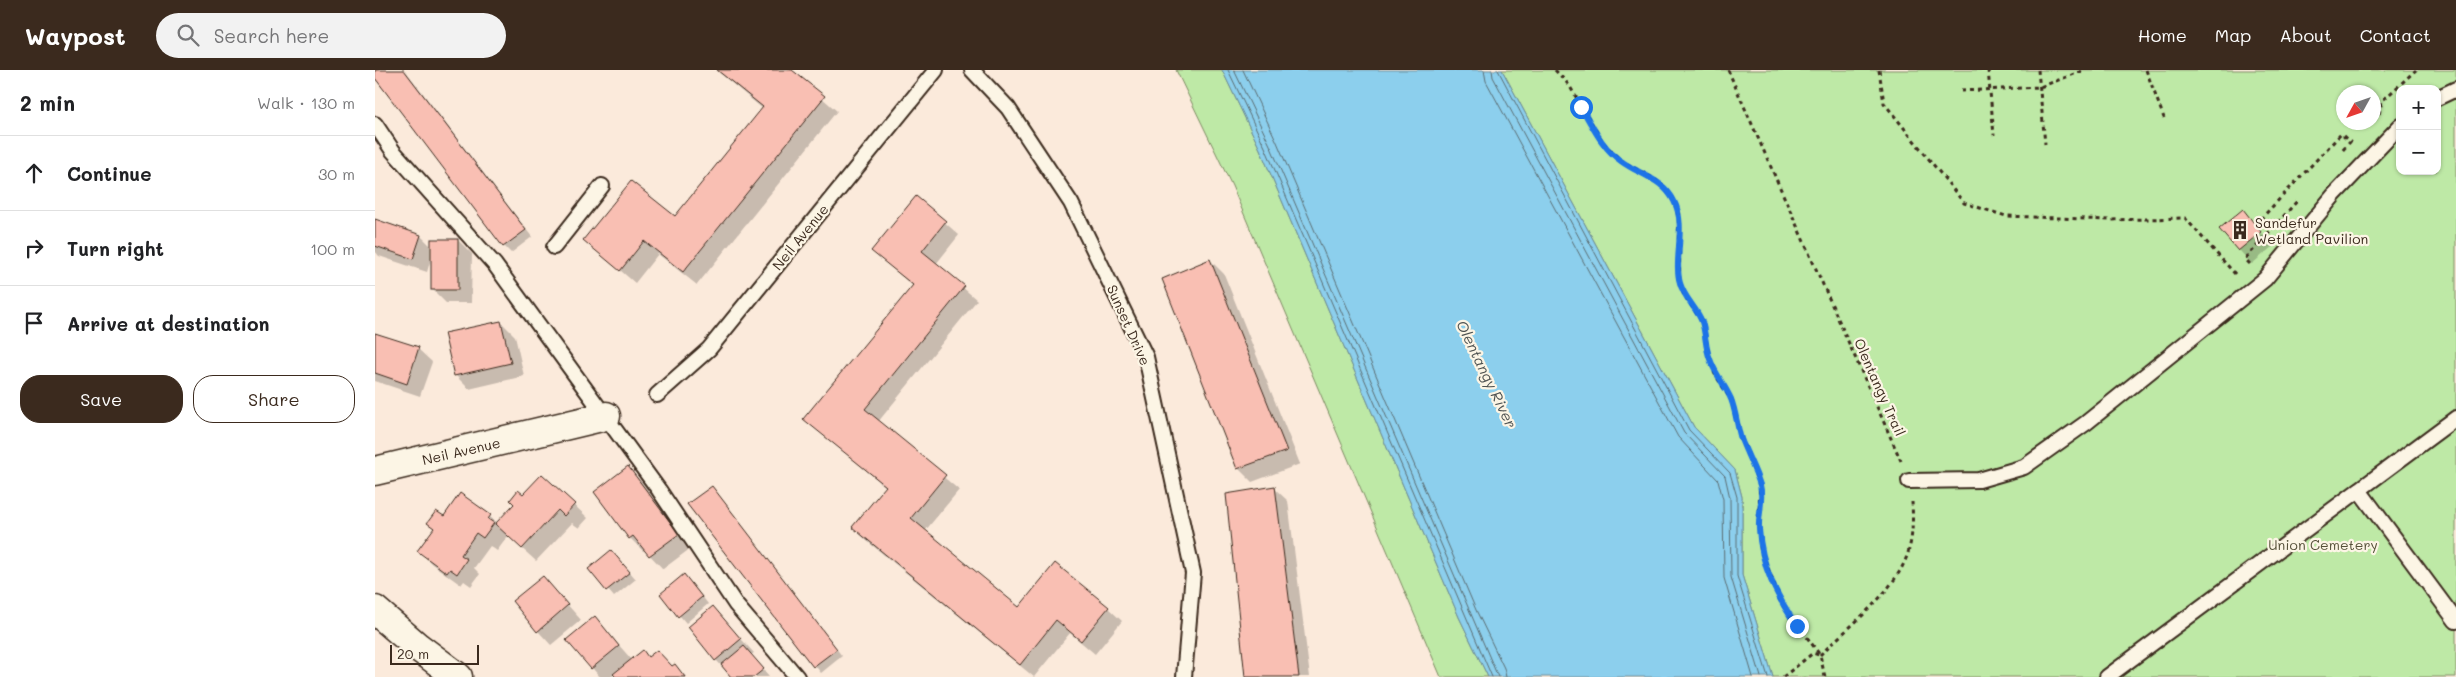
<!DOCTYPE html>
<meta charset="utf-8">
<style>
:root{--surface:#fff;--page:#f2f2f2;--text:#202124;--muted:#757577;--line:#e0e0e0;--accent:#3b2a1e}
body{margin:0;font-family:Mali,sans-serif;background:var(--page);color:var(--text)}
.controls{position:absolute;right:15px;top:15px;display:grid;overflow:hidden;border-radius:10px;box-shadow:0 1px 4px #0004}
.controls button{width:45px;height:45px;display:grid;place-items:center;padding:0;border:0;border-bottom:1px solid var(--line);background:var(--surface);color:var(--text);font:25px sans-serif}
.compass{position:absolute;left:1961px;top:15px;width:45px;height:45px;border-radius:50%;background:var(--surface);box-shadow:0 1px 4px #0004;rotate:230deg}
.scale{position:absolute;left:15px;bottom:12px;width:89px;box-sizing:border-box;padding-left:5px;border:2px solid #3b2a1e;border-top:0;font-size:14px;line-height:18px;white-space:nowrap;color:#3b2a1e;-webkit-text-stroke:4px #fcf5e5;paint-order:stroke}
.stop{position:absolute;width:15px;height:15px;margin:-11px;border:4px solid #1a73e8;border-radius:50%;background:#fff}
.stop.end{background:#1a73e8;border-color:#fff;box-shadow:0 1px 5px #0008}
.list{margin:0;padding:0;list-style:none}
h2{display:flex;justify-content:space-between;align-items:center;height:65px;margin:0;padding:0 20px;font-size:21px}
h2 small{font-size:16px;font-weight:400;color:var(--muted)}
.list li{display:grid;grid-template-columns:32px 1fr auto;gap:15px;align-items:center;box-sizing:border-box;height:75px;padding:0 20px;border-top:1px solid var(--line)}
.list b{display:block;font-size:19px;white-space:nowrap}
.list em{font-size:16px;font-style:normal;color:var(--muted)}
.actions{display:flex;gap:10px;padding:15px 20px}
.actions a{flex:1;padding:11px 0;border:1px solid var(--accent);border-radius:20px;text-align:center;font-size:18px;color:var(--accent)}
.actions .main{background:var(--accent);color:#fff}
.icon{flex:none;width:28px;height:28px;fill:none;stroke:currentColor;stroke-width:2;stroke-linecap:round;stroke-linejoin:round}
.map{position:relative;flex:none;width:2081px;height:607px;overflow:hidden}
header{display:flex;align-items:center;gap:30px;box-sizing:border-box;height:70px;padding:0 25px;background:var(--accent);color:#fff}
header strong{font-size:24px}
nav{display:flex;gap:28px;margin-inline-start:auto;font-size:18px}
.search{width:350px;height:45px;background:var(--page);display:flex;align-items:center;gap:12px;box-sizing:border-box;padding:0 18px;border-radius:28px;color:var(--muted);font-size:19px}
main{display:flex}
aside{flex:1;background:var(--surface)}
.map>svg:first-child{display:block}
.green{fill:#bee9a6;stroke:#7c8a62;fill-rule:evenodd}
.water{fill:#8ccfed;stroke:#6c8d9a}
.shadow{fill:#0003}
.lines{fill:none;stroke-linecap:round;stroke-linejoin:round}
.shore{stroke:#5b6c71;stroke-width:1}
.building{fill:#f9bfb3;stroke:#3b2a1e}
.lane-casing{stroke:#3b2a1e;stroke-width:18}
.street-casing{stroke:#3b2a1e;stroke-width:31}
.path{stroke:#3b2a1e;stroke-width:3;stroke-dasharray:4 4;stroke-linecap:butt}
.lane{stroke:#fcf5e5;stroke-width:14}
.street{stroke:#fcf5e5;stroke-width:28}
.route{stroke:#1a73e8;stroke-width:6}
.labels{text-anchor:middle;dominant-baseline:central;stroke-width:4.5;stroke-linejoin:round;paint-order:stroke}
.poi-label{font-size:14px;fill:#3b2a1e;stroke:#fcf5e5;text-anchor:start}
.street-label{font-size:14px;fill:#3b2a1e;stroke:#fcf5e5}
.park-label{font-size:14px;fill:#555039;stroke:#fcf5e5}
.water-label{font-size:15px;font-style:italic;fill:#4f5352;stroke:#fcf5e5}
</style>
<header>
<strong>Waypost</strong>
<div class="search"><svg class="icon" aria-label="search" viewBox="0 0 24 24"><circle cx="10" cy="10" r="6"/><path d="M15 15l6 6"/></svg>Search here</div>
<nav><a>Home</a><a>Map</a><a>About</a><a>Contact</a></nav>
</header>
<main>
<aside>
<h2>2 min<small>Walk · 130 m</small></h2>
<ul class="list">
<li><svg class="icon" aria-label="ahead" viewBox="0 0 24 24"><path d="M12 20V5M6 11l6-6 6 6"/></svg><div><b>Continue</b></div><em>30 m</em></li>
<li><svg class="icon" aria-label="right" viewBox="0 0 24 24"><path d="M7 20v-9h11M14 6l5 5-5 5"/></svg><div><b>Turn right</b></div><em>100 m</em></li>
<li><svg class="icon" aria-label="arrive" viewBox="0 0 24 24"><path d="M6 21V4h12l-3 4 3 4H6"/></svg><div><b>Arrive at destination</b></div></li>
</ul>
<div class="actions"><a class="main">Save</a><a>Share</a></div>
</aside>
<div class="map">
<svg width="2081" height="607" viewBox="0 0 2081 607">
<rect width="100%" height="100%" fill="#fbeadb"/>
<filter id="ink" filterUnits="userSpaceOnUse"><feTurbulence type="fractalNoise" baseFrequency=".02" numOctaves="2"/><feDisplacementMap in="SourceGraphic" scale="10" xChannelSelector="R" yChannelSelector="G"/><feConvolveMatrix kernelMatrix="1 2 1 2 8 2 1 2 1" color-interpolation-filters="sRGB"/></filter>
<g filter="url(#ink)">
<g class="green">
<polygon points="801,0 847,0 885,79 1084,547 1113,607 1066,607 857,116"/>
<path d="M1127,0H2081V607H1398L1367,505V427L1360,400L1319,357ZM2025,19H2062V101H2025ZM1968,22H1998V52H1968Z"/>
</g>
<polygon class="water" points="847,0 1127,0 1319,357 1360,400 1367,427 1367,505 1398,607 1113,607 1084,547 885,79"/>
<g class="shadow">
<polygon points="0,0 30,0 157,167 136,183 129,176 0,6"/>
<polygon points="341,0 415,0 462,41 322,215 283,184 260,213 210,170 300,148 388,39"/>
<polygon points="541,127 584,165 561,194 602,230 503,352 584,420 550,461 645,539 733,538 747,551 720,584 695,563 659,607 492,471 478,457 511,417 430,349 538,216 497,181"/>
<polygon points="1867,141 1898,176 1877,194 1864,180"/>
<polygon points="0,150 46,166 58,178 83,170 97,184 96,233 71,233 57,219 57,185 52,202 4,186 0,181"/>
<polygon points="835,190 849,204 925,394 877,412 863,398"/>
<polygon points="126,252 140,266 149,306 94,319 80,305"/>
<polygon points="0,264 43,279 57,292 45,326 0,311"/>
<polygon points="252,397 266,411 316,478 288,499 270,480 268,481 255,468"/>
<polygon points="337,417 467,586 446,603 314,434"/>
<polygon points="899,418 913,431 935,607 871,607"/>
<polygon points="85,425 123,453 148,426 199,435 213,448 204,458 197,453 161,491 133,466 122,481 115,476 99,498 105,504 96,516 89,511 86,515 57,494 44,481 59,459 54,453 69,447"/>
<polygon points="236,481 261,509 239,527 215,499"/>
<polygon points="168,507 206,550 176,575 163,561"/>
<polygon points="316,512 333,534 311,553 286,524"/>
<polygon points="338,538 379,583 376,585 394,607 357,607 341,590"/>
<polygon points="220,548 257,590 274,588 298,597 299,595 311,607 242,607 240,604 236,607 225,607 193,570"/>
</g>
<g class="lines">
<g class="shore">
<polyline points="853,0 890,77 1117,607"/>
<polyline points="859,0 895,75 1123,607"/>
<polyline points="868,0 902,72 1101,540 1129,598 1131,607"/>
<polyline points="1109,0 1111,11 1303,367 1343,410 1348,429 1349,508 1378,607"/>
<polyline points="1117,0 1118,7 1309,363 1350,406 1355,428 1356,507 1386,607"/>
<polyline points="1123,0 1314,360 1355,403 1362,427 1362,506 1393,607"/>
</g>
</g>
<g class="building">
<polygon points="0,0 29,0 151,160 128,177 0,8"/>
<polygon points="342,0 417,0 450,26 308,202 269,171 245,201 208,170 256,111 300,146 388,37"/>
<polygon points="541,126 571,151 547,181 590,216 490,339 571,405 536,448 644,537 680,493 734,537 706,571 681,550 645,595 477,457 511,416 428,349 538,215 496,181"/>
<polygon points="1868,139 1886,162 1863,181 1844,159"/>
<polygon points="0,149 46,165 38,189 0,176"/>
<rect x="56" y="169" width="27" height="51"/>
<polygon points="835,189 912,381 862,399 787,209"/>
<polygon points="126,251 136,293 79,306 69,263"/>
<polygon points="0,263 44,277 32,314 0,303"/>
<polygon points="253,396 304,464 274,486 258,466 254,469 219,422"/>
<polygon points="167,404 200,434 189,446 183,440 147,479 120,454 139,434 135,430 143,420 148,424"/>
<polygon points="337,416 462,579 438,597 312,434"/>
<polygon points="900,416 924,607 870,607 851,424"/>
<polygon points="85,423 116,445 113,449 119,453 108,468 101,463 86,485 92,489 82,504 75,499 72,503 42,481 59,458 52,453 61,441 69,446"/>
<polygon points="236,480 255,502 231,521 213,499"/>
<polygon points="309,504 327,527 303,547 285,524"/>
<polygon points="168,506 193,535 162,562 137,531"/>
<polygon points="338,536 366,569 340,591 313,557"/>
<polygon points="220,546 244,576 216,599 191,570"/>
<polygon points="369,576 389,599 379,607 356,607 346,595"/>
<polygon points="268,580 273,587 282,580 297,596 300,594 310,607 241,607 238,604"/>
</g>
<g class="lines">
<g class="lane-casing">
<g id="lane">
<polyline points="597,0 633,38 696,133 771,287 818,503 809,607"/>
<polyline points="2062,28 2081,19"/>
<polyline points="0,54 18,81 120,195 284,420 361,535 422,607"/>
<polyline points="179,177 227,116"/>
<polyline points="282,325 334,279 561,0"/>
<polyline points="1534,411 1604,410 1649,397 1711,353 1890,209 1959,125 2025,56"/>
<polyline points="1984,420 2081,551"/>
<polyline points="1732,607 2081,348"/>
</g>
</g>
<g class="street-casing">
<g id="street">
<polyline points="0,401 231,346"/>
<polyline points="0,540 43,577 83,607"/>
</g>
</g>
<g class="path">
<polyline points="1180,0 1194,15 1228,73 1246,91 1279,109 1291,119 1300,132 1304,148 1304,211 1309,224 1327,251 1334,286 1340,304 1357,331 1366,368 1385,416 1384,459 1386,481 1406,532 1445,585 1450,607"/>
<polyline points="1353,0 1526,391"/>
<polyline points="1504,0 1509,33 1589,133 1631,146 1735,150 1810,148 1860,204"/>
<polyline points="1613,0 1619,65"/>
<polyline points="1663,0 1670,74"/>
<polyline points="1771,0 1789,48"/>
<polyline points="1586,21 1665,17 1710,0"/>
<polyline points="2004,44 2007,31 2041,0"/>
<polyline points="1880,155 1966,64 1975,72 1967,81"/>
<polyline points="1875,194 1870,189 1923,130"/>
<path d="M1445,585C1473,557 1518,524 1532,486C1538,469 1538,450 1537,432"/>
<polyline points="1408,607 1438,583 1444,585"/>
</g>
<use href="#lane" class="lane"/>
<use href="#street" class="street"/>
</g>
</g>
<g class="lines" filter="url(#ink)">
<path class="route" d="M1206,37C1217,55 1227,78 1246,91C1265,105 1288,109 1299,131C1312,156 1298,190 1305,213C1309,228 1322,238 1327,252C1331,264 1330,277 1335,289C1340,304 1350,315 1356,329C1361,342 1362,356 1366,369C1372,385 1380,399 1385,415C1389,429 1383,445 1384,459C1386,496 1402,527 1422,556"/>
</g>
<defs>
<g id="building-bare" transform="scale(1.5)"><path d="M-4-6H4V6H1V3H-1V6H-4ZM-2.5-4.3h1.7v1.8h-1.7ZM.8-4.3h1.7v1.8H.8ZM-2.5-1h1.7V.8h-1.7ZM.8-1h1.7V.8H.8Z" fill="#3b2a1e" stroke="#fcf5e5" stroke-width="2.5" paint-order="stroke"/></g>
</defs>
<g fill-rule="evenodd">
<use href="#building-bare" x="1865" y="160"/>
</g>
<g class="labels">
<g class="poi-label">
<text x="1880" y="152">Sandefur<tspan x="1880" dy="16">Wetland Pavilion</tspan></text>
</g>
<g class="street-label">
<text transform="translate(425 167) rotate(-51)">Neil Avenue</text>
<text transform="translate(754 255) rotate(66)">Sunset Drive</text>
<text transform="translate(1505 317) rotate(66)">Olentangy Trail</text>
<text transform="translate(86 381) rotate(-13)">Neil Avenue</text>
</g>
<g class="park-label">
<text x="1948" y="474">Union Cemetery</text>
</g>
<g class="water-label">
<text transform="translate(1112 304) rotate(64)">Olentangy River</text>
</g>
</g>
</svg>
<div class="controls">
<button>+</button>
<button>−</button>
</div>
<svg class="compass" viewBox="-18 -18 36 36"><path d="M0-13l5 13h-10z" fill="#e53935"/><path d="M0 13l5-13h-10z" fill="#757577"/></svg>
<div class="scale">20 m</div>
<div class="stop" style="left:1206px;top:37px"></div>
<div class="stop end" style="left:1422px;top:556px"></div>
</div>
</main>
